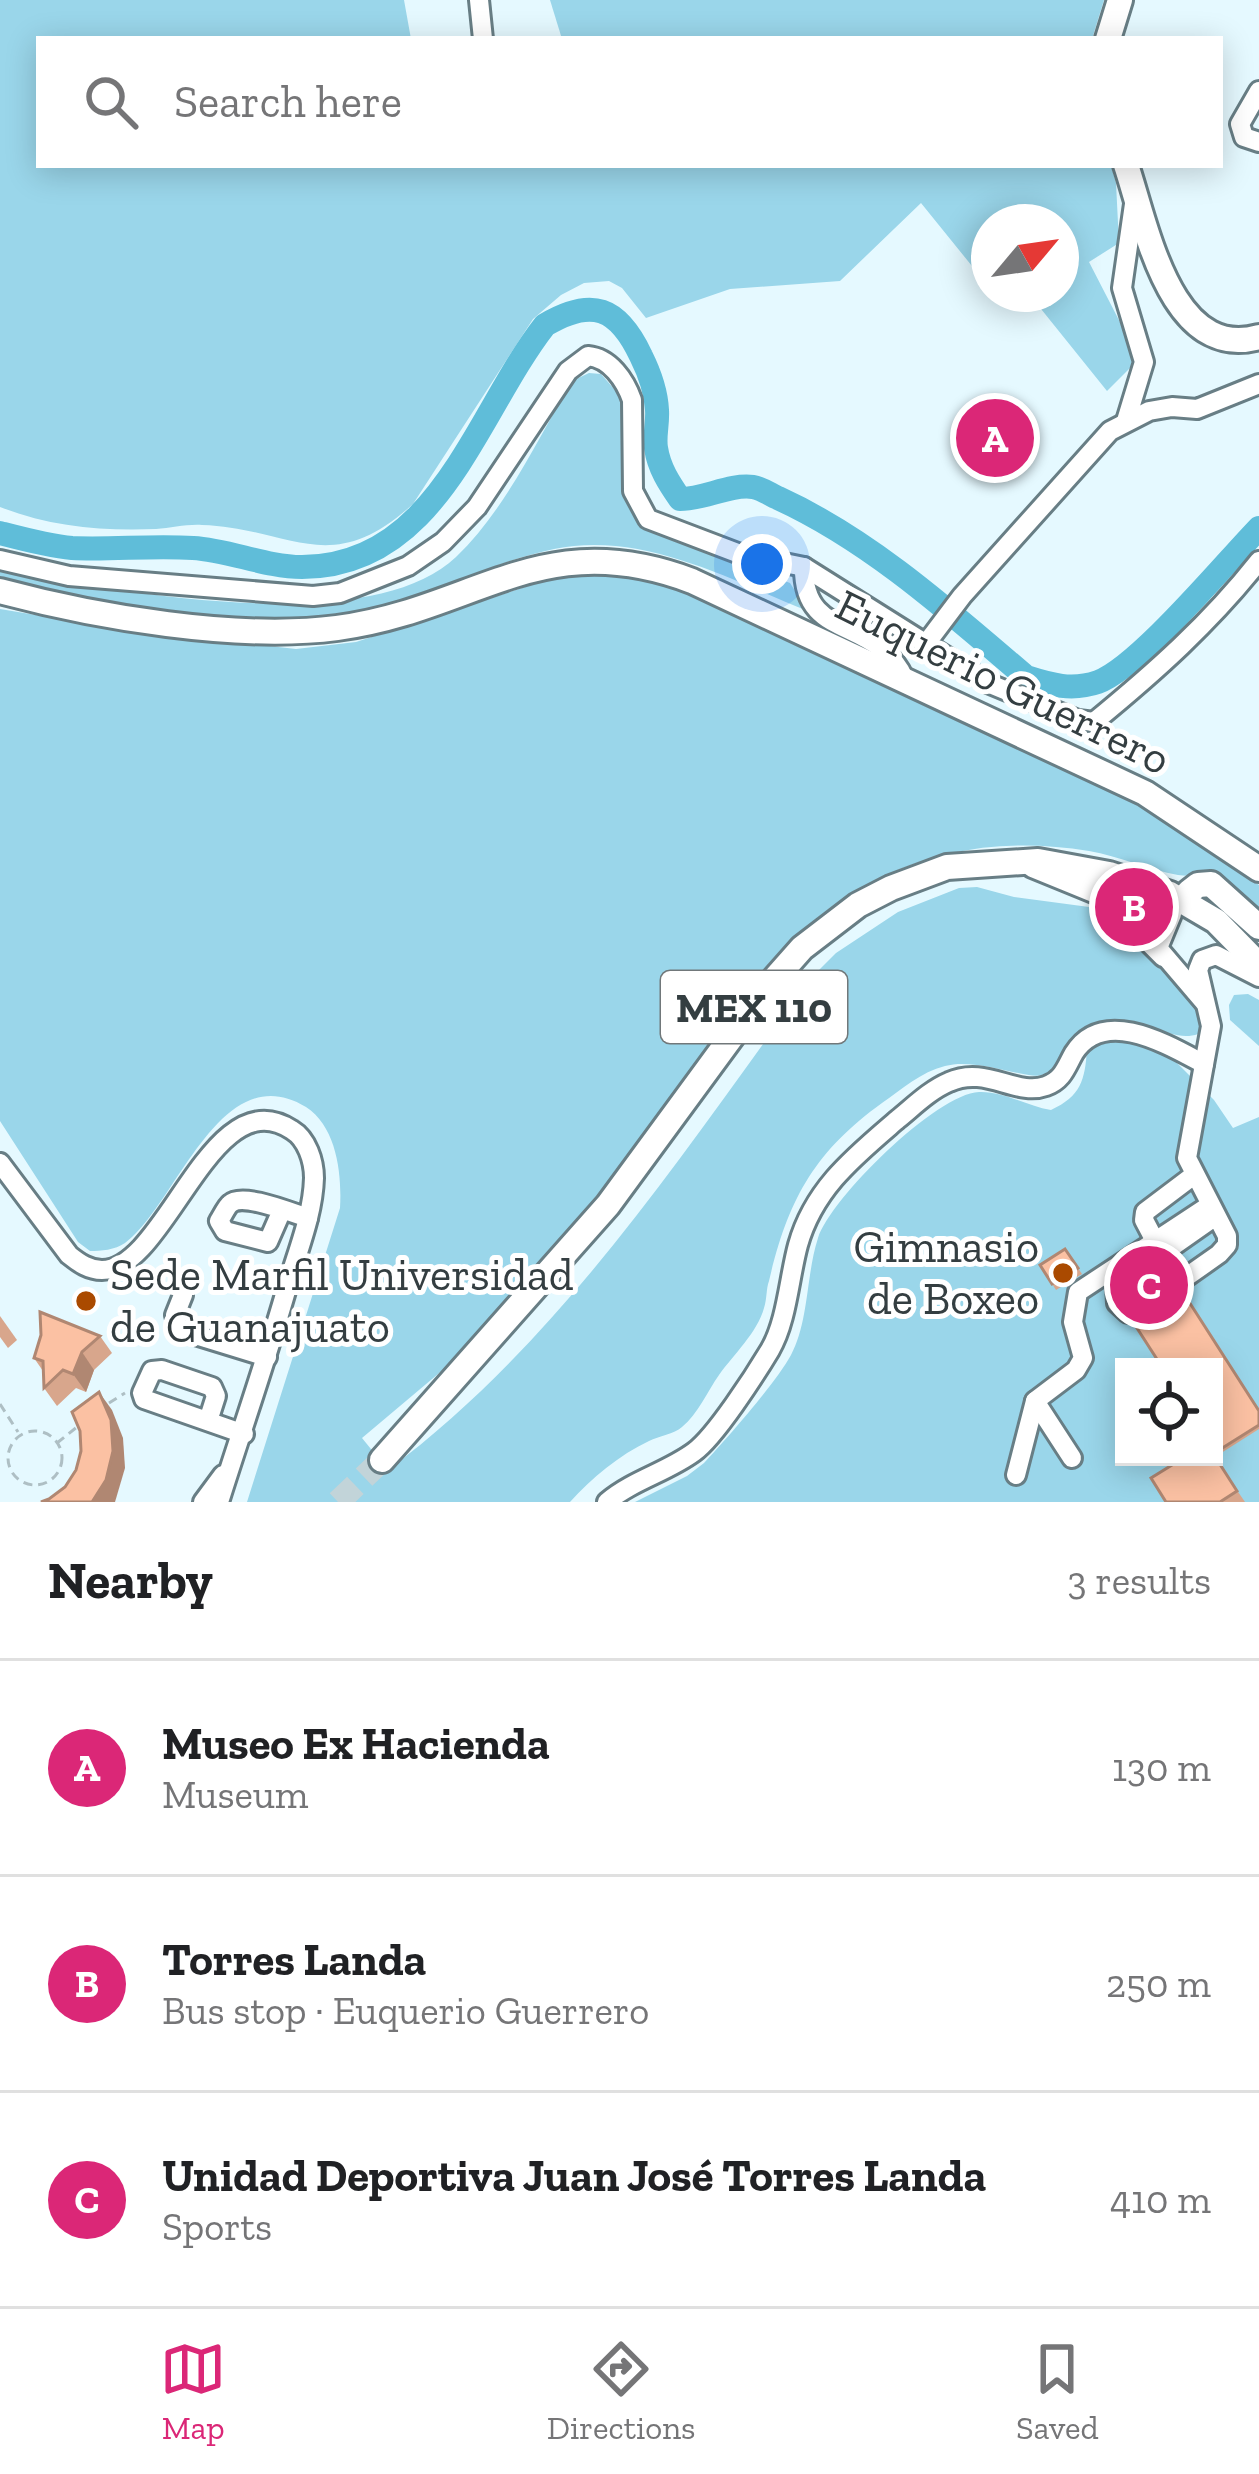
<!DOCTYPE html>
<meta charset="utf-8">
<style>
:root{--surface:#fff;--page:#f6f6f6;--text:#202124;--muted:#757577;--line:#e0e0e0;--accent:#db2777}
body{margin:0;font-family:"Zilla Slab",serif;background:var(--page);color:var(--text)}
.controls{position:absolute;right:36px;bottom:36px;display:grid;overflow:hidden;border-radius:0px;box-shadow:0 6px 30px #0003}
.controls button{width:108px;height:108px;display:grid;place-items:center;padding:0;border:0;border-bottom:3px solid var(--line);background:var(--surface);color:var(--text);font:60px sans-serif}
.compass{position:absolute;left:971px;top:204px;width:108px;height:108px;border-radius:50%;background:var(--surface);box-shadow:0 6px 30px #0003;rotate:61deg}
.you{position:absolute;left:762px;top:564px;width:42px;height:42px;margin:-30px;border:9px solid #fff;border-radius:50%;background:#1a73e8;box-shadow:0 0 0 18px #1a73e833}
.badge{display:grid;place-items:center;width:78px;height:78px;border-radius:50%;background:var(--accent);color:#fff;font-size:39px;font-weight:700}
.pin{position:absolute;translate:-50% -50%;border:6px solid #fff;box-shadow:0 3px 12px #0006}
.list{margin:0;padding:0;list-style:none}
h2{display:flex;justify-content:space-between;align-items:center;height:156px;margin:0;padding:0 48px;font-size:51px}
h2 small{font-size:39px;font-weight:400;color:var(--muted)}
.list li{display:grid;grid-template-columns:78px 1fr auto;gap:36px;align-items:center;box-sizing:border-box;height:216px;padding:0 48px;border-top:3px solid var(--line)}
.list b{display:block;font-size:45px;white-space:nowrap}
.list p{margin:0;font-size:39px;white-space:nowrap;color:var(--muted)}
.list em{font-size:39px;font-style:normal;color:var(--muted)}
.icon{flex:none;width:66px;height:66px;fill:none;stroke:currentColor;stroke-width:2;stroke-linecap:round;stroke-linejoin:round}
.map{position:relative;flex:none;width:1259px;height:1502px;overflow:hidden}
.search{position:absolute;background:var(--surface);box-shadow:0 6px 30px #0003;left:36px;right:36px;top:36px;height:132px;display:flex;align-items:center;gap:30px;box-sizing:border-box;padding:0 42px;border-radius:0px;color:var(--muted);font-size:45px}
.sheet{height:804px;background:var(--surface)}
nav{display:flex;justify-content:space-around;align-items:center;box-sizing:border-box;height:168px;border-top:3px solid var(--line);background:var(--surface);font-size:33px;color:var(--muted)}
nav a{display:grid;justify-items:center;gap:6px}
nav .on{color:var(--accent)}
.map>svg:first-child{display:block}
.grass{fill:#9ad6ea;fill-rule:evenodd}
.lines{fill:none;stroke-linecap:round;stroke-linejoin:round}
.river{stroke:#5fbdd9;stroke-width:24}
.major-tunnel{stroke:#c2d4d9;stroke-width:24;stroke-dasharray:24 12;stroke-linecap:butt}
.minor-casing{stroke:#687e85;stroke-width:24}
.major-casing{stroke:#687e85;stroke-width:30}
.path{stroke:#aebfc4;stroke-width:3;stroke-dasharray:9 6;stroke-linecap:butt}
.minor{stroke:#fff;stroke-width:18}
.major{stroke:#fff;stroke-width:24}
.wall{fill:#d8a68c}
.shaded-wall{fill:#b08772}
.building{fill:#fbc1a3;stroke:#b08772;stroke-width:3}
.poi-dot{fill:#aa4a00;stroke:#fff;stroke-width:4.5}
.labels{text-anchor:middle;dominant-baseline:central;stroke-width:10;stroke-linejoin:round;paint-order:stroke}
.shield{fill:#fff;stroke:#71787a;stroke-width:3}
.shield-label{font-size:42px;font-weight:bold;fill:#343e41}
.street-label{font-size:45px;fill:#343e41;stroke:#fff}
.poi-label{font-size:45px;fill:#343e41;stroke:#fff;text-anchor:end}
</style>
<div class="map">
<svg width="1259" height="1502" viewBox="0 0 1259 1502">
<rect width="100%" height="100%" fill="#e5f9ff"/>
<g class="grass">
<path d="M0,0H404L411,39H39V165H1111L1116,183L1119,243L1089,262L1139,359L1107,391L1029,294H1061V222H989V258L976,271L921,203L840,281L730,289L646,318L622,288L609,281L584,283L561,295L533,319L413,504C330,580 291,528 202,525C187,524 171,528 156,529C102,531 51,527 0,507Z"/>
<polygon points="550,0 1104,0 1092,39 562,39"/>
<path d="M589,373L601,374L622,398C621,446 615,489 648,529L790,583L808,611C728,579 643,531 554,549C482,564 418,604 345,615C238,631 105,604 0,580V569C109,590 368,641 456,557C506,509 537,440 572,381Z"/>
<path d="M617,573L674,583L1170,819L1259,885V912L1216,875C1204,874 1190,877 1178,875C1149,870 1119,856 1089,851C962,830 856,869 770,962L604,1191L476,1342L362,1438L388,1470C562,1340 684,1151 811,978L836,953L898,912L959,888L977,887L1014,897L1104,909L1195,999L1202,1028L1198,1034C1173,1043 1147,1019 1120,1020C1068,1022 1073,1064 1042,1075C1027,1080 977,1057 945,1066C921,1072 902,1089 882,1103C814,1152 788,1200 769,1281C766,1289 767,1299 764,1308C757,1333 734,1354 719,1375C707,1392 698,1414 682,1427C674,1434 659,1436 649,1441C619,1455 592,1478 570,1502H247L340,1208C342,1175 337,1127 306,1107C220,1054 176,1206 125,1243C115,1250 101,1251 90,1251L78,1242L0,1121V609L126,630L296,649L356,642L553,578Z"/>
<polygon points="1248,994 1259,1000 1259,1046 1230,1020 1229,1005 1234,995"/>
<path d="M1123,1039L1163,1049L1214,1100L1233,1128L1259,1117V1502H635L687,1476L704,1463C727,1438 775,1384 791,1355C809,1321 806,1275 818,1238C831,1198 936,1094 979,1092C1003,1091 1027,1106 1051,1110C1081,1096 1085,1080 1087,1049L1101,1041ZM1124,1367H1214V1457H1124Z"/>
</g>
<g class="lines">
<path class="river" d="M0,533C23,539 49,546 72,548C112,550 153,545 193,548C229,550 266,567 302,567C438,567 476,413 545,325C592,297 618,307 641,356C650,374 656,390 657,410C658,423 654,436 656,448C659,468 669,483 680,499C705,499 729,484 753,487C761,488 771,495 778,498C870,540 950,612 1026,677C1051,685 1072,691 1098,682C1139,667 1225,563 1259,528"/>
<polyline class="major-tunnel" points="338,1502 382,1460"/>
<g class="minor-casing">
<g id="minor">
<polyline points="479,0 483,39"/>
<polyline points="1259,91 1240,124 1244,137 1259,142"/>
<polyline points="1126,421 1144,362 1122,288 1134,204"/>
<path d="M0,560L69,576L313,596L340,593L408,566L443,542L477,507L568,371L588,356C610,358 625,380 632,400L633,491L648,519L740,554L804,567L990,684L1078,720L1094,722C1155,672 1210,623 1259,561"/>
<path d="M804,567C803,643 876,614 905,680"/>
<polyline points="925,645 962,596 1110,431 1149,411 1172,407 1197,409 1259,384"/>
<polyline points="1032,868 1103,897 1163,957"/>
<polyline points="1099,881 1105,888 1152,903 1170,894"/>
<polyline points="1172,914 1158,948 1204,1002"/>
<path d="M0,1163L69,1255C79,1263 89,1270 102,1270C167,1270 211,1077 292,1130C307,1139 314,1161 314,1178C313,1214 298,1250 288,1284C267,1358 242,1429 219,1502"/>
<path d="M282,1210L268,1242L225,1231L219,1221C221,1218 227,1206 230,1204C242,1192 292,1213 308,1218"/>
<polyline points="1216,1216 1116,1286 1117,1303 1128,1313 1138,1311 1219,1254 1227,1245 1227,1236 1187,1158 1211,1026 1198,970 1202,960 1216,955 1259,977"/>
<polyline points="1155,1241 1144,1220 1145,1212 1194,1175"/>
<polyline points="183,1295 175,1315 179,1330 267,1357"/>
<polyline points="1035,1401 1072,1458"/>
<polyline points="208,1421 216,1396 212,1387 162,1370 152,1371 142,1393 144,1399 244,1434"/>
<polyline points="1016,1475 1035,1401 1076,1370 1083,1358 1073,1322 1078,1292 1210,1205"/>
<polyline points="203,1502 223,1475"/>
<path d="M607,1502C633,1480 667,1472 694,1452C715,1437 755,1375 770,1350C787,1321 789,1278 798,1245C814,1188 855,1156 898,1119C914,1106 930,1090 949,1082C986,1065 1016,1097 1046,1086C1063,1080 1066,1067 1074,1053C1104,1006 1168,1045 1204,1064"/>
</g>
</g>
<g class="major-casing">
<g id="major">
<polyline points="1108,39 1120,0"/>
<path d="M1126,165C1146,224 1170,362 1259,337"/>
<path d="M0,591C97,617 237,641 337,628C475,610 542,524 692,581L1145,793L1259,869"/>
<polyline points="1189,892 1198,885 1211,884 1259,927"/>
<polyline points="382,1460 608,1205 771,983 802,948 858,905 891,888 947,867 1038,861 1109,874 1170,894 1216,921 1259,965"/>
</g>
</g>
<g class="path">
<polyline points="109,1403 125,1393"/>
<polyline points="0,1404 18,1432"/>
<circle cx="35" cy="1458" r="27"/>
<polyline points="57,1443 77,1427"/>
</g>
<use href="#minor" class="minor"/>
<use href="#major" class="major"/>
</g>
<g class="wall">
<polygon points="1065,1249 1082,1274 1056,1290 1040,1265"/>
<polygon points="0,1316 17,1340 8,1348 0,1337"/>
<polygon points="100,1336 112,1353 94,1370 86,1392 76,1388 57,1406 44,1388 43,1371 34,1358"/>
<polygon points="1259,1411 1259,1429 1218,1455 1214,1449"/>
<polygon points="1214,1457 1245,1502 1166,1502"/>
</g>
<g class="shaded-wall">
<polygon points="82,1352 94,1370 86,1392 73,1374"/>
<polygon points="99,1392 112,1410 123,1438 125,1468 115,1502 92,1502"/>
</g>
<g class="building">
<polygon points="1065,1249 1078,1268 1052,1284 1040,1265"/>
<polygon points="1184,1294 1259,1411 1259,1425 1216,1452 1214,1449 1214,1367 1162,1367 1135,1325"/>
<polygon points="40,1312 100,1336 82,1352 73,1374 63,1370 44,1388 43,1361 34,1358 41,1335"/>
<polygon points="99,1392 111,1420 113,1451 106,1480 92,1502 41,1502 49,1499 65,1487 76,1470 81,1451 80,1431 72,1412"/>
<polygon points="1214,1455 1237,1491 1220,1502 1166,1502 1151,1478 1185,1457 1214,1457"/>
</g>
<g class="poi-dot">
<circle cx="1063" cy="1273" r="12"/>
<circle cx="86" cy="1301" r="12"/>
</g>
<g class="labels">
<rect class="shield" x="661" y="971" width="186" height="72" rx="9"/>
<g class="shield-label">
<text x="754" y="1007">MEX 110</text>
</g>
<g class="street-label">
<text transform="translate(1003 682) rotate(26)">Euquerio Guerrero</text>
</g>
<g class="poi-label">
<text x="1039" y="1247">Gimnasio<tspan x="1039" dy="52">de Boxeo</tspan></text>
<text x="110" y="1275" text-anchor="start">Sede Marfil Universidad<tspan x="110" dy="52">de Guanajuato</tspan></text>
</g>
</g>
</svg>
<div class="controls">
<button><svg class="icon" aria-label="locate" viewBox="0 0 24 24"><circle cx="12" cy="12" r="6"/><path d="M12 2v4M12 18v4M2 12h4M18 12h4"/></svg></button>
</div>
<svg class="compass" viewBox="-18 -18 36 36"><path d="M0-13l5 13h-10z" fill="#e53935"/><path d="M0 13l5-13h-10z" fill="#757577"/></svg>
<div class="you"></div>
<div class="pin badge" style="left:995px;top:438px">A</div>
<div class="pin badge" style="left:1134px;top:907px">B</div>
<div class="pin badge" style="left:1149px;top:1285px">C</div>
<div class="search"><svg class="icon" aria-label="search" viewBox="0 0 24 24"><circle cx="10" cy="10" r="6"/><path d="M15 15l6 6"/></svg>Search here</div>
</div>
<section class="sheet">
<h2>Nearby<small>3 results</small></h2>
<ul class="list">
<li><span class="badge">A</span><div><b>Museo Ex Hacienda</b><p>Museum</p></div><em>130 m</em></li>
<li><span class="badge">B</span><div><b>Torres Landa</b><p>Bus stop · Euquerio Guerrero</p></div><em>250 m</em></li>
<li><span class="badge">C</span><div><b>Unidad Deportiva Juan José Torres Landa</b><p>Sports</p></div><em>410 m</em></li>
</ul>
</section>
<nav>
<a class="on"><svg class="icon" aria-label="map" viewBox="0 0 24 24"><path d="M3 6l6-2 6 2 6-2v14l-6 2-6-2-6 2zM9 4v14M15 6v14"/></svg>Map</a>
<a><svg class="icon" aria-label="directions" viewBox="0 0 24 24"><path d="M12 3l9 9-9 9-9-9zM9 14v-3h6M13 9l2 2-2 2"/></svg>Directions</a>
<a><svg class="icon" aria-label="saved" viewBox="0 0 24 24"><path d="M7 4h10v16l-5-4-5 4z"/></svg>Saved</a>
</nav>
